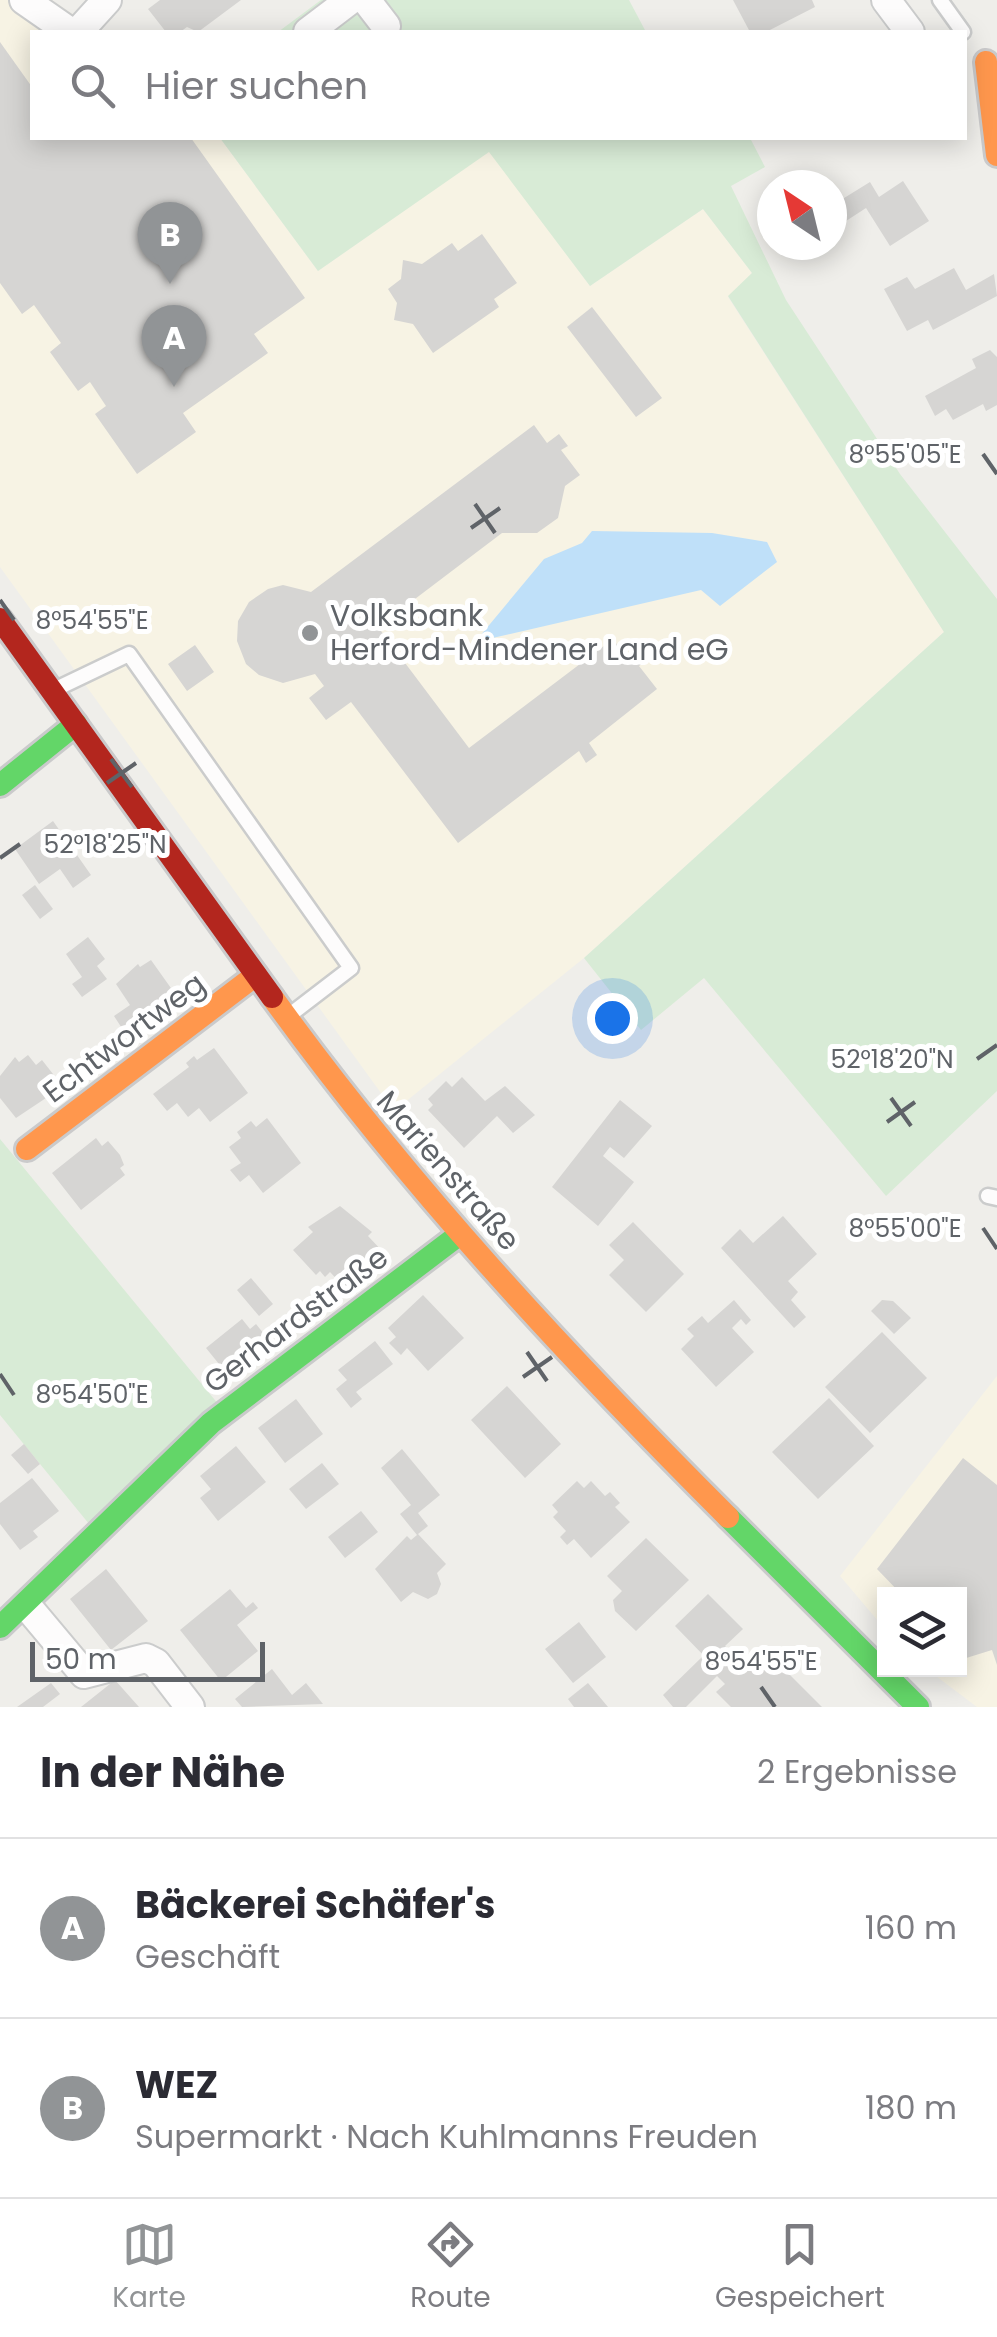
<!DOCTYPE html>
<html lang="de">
<meta charset="utf-8">
<style>
body{margin:0;font-family:Poppins,sans-serif;background:#f7f7f7;color:#2b2b33}
.controls{position:absolute;right:30px;bottom:30px;display:grid;overflow:hidden;border-radius:0px;box-shadow:0 5px 25px #0003}
.controls button{width:90px;height:90px;display:grid;place-items:center;padding:0;border:0;border-bottom:2px solid #e1e1e2;background:#fff;color:#2b2b33;font:50px sans-serif}
.compass{position:absolute;left:757px;top:170px;width:90px;height:90px;border-radius:50%;background:#fff;box-shadow:0 5px 25px #0003;rotate:325deg}
.scale{position:absolute;left:30px;bottom:25px;width:235px;box-sizing:border-box;padding-left:10px;border:5px solid #5f6368;border-top:0;font-size:28px;line-height:35px;white-space:nowrap;color:#5f6368;-webkit-text-stroke:8px #fff;paint-order:stroke}
.you{position:absolute;left:612px;top:1018px;width:35px;height:35px;margin:-25px;border:8px solid #fff;border-radius:50%;background:#1a73e8;box-shadow:0 0 0 15px #1a73e833}
.badge{display:grid;place-items:center;width:65px;height:65px;border-radius:50%;background:#919496;color:#fff;font-size:32px;font-weight:700}
.pin{position:absolute;translate:-50% -82px;filter:drop-shadow(0 2px 5px #0008)}
.pin::after{content:'';position:absolute;top:52px;width:35px;height:30px;background:inherit;clip-path:polygon(0 0,100% 0,50% 100%)}
.list{margin:0;padding:0;list-style:none}
h2{display:flex;justify-content:space-between;align-items:center;height:130px;margin:0;padding:0 40px;font-size:42px}
h2 small{font-size:32px;font-weight:400;color:#7c7c81}
.list li{display:grid;grid-template-columns:65px 1fr auto;gap:30px;align-items:center;box-sizing:border-box;height:180px;padding:0 40px;border-top:2px solid #e1e1e2}
.list b{display:block;font-size:38px;white-space:nowrap}
.list p{margin:0;font-size:32px;white-space:nowrap;color:#7c7c81}
.list em{font-size:32px;font-style:normal;color:#7c7c81}
.icon{flex:none;width:55px;height:55px;fill:none;stroke:currentColor;stroke-width:2;stroke-linecap:round;stroke-linejoin:round}
.map{position:relative;flex:none;width:997px;height:1707px;overflow:hidden}
.search{position:absolute;background:#fff;box-shadow:0 5px 25px #0003;left:30px;right:30px;top:30px;height:110px;display:flex;align-items:center;gap:25px;box-sizing:border-box;padding:0 35px;border-radius:0px;color:#7c7c81;font-size:38px}
.sheet{height:490px;background:#fff}
nav{display:flex;justify-content:space-around;align-items:center;box-sizing:border-box;height:140px;border-top:2px solid #e1e1e2;background:#fff;font-size:28px;color:#7c7c81}
nav a{display:grid;justify-items:center;gap:5px}
nav .on{color:#919496}
.map>svg:first-child{display:block}
</style>
<div class="map">
<svg width="997" height="1707" viewBox="0 0 997 1707">
<rect width="100%" height="100%" fill="#efeeea"/>
<path fill="#f7f3e4" d="M0,0H52L98,32H32V138H220L318,271L489,151L590,286L703,209L752,273L728,297L944,632L584,958L394,1111L0,567Z
M997,1376V1707H977L928,1670H960V1594H884V1628L840,1576Z"/>
<path fill="#d8ebd6" d="M321,0H629L646,32H278Z
M220,138H750L765,167L731,186L786,300L900,474L997,599V1091L886,1196L704,978L641,1030L584,958L944,632L728,296L752,273L703,209L590,286L489,152L318,271Z
M0,1139L219,1405L94,1530L0,1415Z"/>
<path fill="#bfe0f9" d="M592,531L712,533L767,542L777,562L720,606L701,590L475,642L544,559L582,543Z"/>
<path fill="#d6d5d3" d="M160,0H241L198,32L187,27L180,32H166L148,9Z
M733,0H812L815,7L766,32H750Z
M0,42L32,87V138H191L305,298L254,334L268,353L183,413L196,432L137,474L95,414L106,406L90,382L78,391L50,352L61,343L34,305L22,314L0,283Z
M903,181L929,221L890,246L866,208L846,221L836,203L870,182L879,197Z
M482,234L517,283L494,299L499,307L433,353L413,324L394,320L397,303L388,289L401,279L403,260L422,264L452,243L458,251Z
M954,268L966,290L994,274L997,296L933,330L928,320L907,331L884,289L907,277L915,289Z
M592,307L662,398L636,417L567,327Z
M990,350L997,357V405L986,411L983,404L953,420L946,409L935,416L925,396L976,368L972,359Z
M534,425L547,443L559,434L568,446L561,450L580,475L565,486L558,518L537,533H502L378,627L469,748L613,639L627,658L637,650L646,661L639,666L657,689L589,743L597,755L586,763L579,751L458,843L351,702L326,720L309,698L324,686L315,674L283,683L259,675L246,664L237,641L238,621L249,602L268,589L283,585L311,592Z
M195,645L214,672L187,691L168,664Z
M53,821L91,875L73,888L60,869L39,884L15,849Z
M35,885L53,909L40,919L22,895Z
M88,937L105,959L97,966L107,979L82,997L72,984L82,977L66,954Z
M151,960L178,998L127,1036L114,1016L130,1005L116,984L138,964L140,967Z
M214,1048L248,1093L210,1122L199,1108L188,1117L177,1103L167,1111L153,1094L189,1067L186,1063L194,1056L197,1060Z
M28,1055L36,1065L42,1060L53,1074L47,1079L55,1092L16,1118L0,1098V1076L15,1057L19,1062Z
M462,1077L485,1101L505,1086L535,1115L513,1133L497,1116L464,1148L428,1110L433,1105L428,1099L446,1081L452,1087Z
M620,1100L652,1126L624,1158L610,1147L603,1156L634,1182L598,1226L552,1187Z
M267,1118L301,1163L263,1193L249,1175L240,1182L230,1170L241,1163L229,1147L241,1138L237,1132L251,1121L256,1127Z
M96,1138L102,1146L108,1141L120,1155L124,1165L120,1168L125,1175L81,1210L52,1173Z
M340,1206L372,1232L368,1236L384,1253L346,1289L330,1272L325,1277L320,1271L316,1275L293,1250L313,1232L308,1227Z
M783,1216L817,1254L788,1281L798,1292L791,1300L806,1317L794,1328L721,1248L740,1229L753,1243Z
M633,1222L684,1274L646,1312L609,1275L624,1260L609,1245Z
M251,1278L273,1304L259,1316L237,1290Z
M423,1295L464,1338L428,1371L407,1348L401,1355L389,1343L396,1337L388,1328Z
M734,1300L751,1320L746,1325L741,1319L732,1328L754,1352L716,1387L681,1349L694,1336L687,1329L702,1316L708,1323Z
M882,1300L893,1301L911,1318L894,1334L871,1311Z
M242,1319L250,1329L256,1324L264,1334L258,1339L268,1351L232,1380L206,1348Z
M882,1332L927,1378L870,1433L825,1387Z
M375,1341L393,1364L356,1392L362,1399L351,1408L336,1389L347,1380L338,1370Z
M507,1386L561,1444L525,1478L471,1420Z
M829,1398L874,1446L818,1499L772,1452Z
M296,1399L323,1434L285,1463L258,1428Z
M24,1444L40,1464L28,1474L11,1455Z
M236,1446L266,1482L218,1521L200,1498L211,1489L200,1476Z
M402,1449L440,1495L418,1513L428,1526L418,1534L446,1564L437,1573L441,1584L437,1594L428,1599L413,1592L401,1602L375,1569L407,1536L411,1540L417,1535L400,1514L411,1505L381,1468Z
M963,1458L997,1485V1665L992,1650L963,1659L960,1655V1594H901L877,1569Z
M322,1463L339,1484L306,1509L289,1489Z
M32,1478L59,1511L33,1531L38,1537L20,1550L0,1524V1503Z
M577,1481L584,1488L591,1481L605,1496L610,1492L620,1503L615,1507L630,1522L591,1558L574,1539L567,1545L560,1537L566,1531L553,1517L558,1512L552,1505Z
M361,1511L378,1532L345,1558L328,1537Z
M646,1538L689,1580L636,1631L615,1611L613,1600L622,1591L607,1576Z
M106,1569L148,1621L111,1650L70,1599Z
M230,1589L246,1608L253,1602L258,1608L237,1625L258,1651L221,1681L180,1630Z
M708,1594L743,1629L725,1646L744,1665L762,1647L822,1707H731L716,1692L725,1684L717,1676L686,1707H673L663,1695L702,1657L709,1661L675,1626Z
M579,1622L606,1657L573,1683L545,1649Z
M272,1669L292,1695L306,1683L323,1704L242,1707L235,1699Z
M115,1680L139,1707H81Z
M51,1683L60,1694L43,1707H17Z
M588,1683L608,1707H574L568,1699Z"/>
<g fill="none" stroke-linecap="round" stroke-linejoin="round">
<g stroke="#cbcccc" stroke-width="19">
<path id="lane" d="M940,0L963,32
M58,688L129,654L351,968L291,1014
M988,1196L997,1198"/>
</g>
<g stroke="#cbcccc" stroke-width="32">
<path id="street" d="M24,0L70,32
M366,0L386,26
M886,0L910,32
M78,32L107,0
M308,32L350,0
M27,1606L84,1674L146,1658L156,1663L190,1707"/>
</g>
<g stroke="#cacacb" stroke-width="28">
<path id="fast" d="M0,785L76,724
M728,1517L918,1707
M0,1627L211,1423L460,1234"/>
</g>
<g stroke="#cacacb" stroke-width="28">
<path id="slow" d="M986,62L997,155
M272,997C407,1184 565,1354 728,1517
M27,1149L256,975"/>
</g>
<g stroke="#cacacb" stroke-width="28">
<path id="jam" d="M0,619L272,997"/>
</g>
<use href="#lane" stroke="#fdfcfc" stroke-width="14"/>
<use href="#street" stroke="#fdfcfc" stroke-width="28"/>
<use href="#fast" stroke="#63d668" stroke-width="22"/>
<use href="#slow" stroke="#ff974d" stroke-width="22"/>
<use href="#jam" stroke="#b3261e" stroke-width="22"/>
</g>
<path fill="none" stroke="#5f6368" stroke-width="4" d="M983,454L997,474M475,504L495,533M471,528L500,508M0,600L14,620M111,759L132,787M107,783L136,763M0,858L20,844M977,1059L997,1045M891,1098L911,1126M887,1122L915,1102M983,1228L997,1249M527,1352L547,1381M0,1374L14,1395M523,1377L552,1357M761,1687L775,1707"/>
<circle fill="#919496" stroke="#fff" stroke-width="4" cx="310" cy="633" r="10"/>
<g text-anchor="middle" stroke-width="10" stroke-linejoin="round" paint-order="stroke">
<g font-size="30" fill="#5f6368" stroke="#fff" text-anchor="start">
<text x="330" y="626">Volksbank<tspan x="330" dy="34">Herford-Mindener Land eG</tspan></text>
</g>
<g font-size="30" fill="#5f6368" stroke="#fff">
<text transform="translate(124 1038) rotate(-37)" y="10">Echtwortweg</text>
<text transform="translate(448 1171) rotate(49)" y="10">Marienstraße</text>
<text transform="translate(296 1320) rotate(-37)" y="10">Gerhardstraße</text>
</g>
</g>
<g font-size="25" text-anchor="middle" fill="#5f6368" stroke="#fff" stroke-width="10" stroke-linejoin="round" paint-order="stroke">
<text x="905" y="463">8°55'05"E</text>
<text x="92" y="629">8°54'55"E</text>
<text x="105" y="853">52°18'25"N</text>
<text x="892" y="1068">52°18'20"N</text>
<text x="905" y="1237">8°55'00"E</text>
<text x="92" y="1403">8°54'50"E</text>
<text x="761" y="1670">8°54'55"E</text>
</g>
</svg>
<div class="controls">
<button><svg class="icon" aria-label="layers" viewBox="0 0 24 24"><path d="M12 4l9 5-9 5-9-5zM3 14l9 5 9-5"/></svg></button>
</div>
<svg class="compass" viewBox="-18 -18 36 36"><path d="M0-13l5 13h-10z" fill="#e53935"/><path d="M0 13l5-13h-10z" fill="#7c7c81"/></svg>
<div class="scale">50 m</div>
<div class="you"></div>
<div class="pin badge" style="left:174px;top:387px">A</div>
<div class="pin badge" style="left:170px;top:284px">B</div>
<div class="search"><svg class="icon" aria-label="search" viewBox="0 0 24 24"><circle cx="10" cy="10" r="6"/><path d="M15 15l6 6"/></svg>Hier suchen</div>
</div>
<section class="sheet">
<h2>In der Nähe<small>2 Ergebnisse</small></h2>
<ul class="list">
<li><span class="badge">A</span><div><b>Bäckerei Schäfer's</b><p>Geschäft</p></div><em>160 m</em></li>
<li><span class="badge">B</span><div><b>WEZ</b><p>Supermarkt · Nach Kuhlmanns Freuden</p></div><em>180 m</em></li>
</ul>
</section>
<nav>
<a class="on"><svg class="icon" aria-label="map" viewBox="0 0 24 24"><path d="M3 6l6-2 6 2 6-2v14l-6 2-6-2-6 2zM9 4v14M15 6v14"/></svg>Karte</a>
<a><svg class="icon" aria-label="directions" viewBox="0 0 24 24"><path d="M12 3l9 9-9 9-9-9zM9 14v-3h6M13 9l2 2-2 2"/></svg>Route</a>
<a><svg class="icon" aria-label="saved" viewBox="0 0 24 24"><path d="M7 4h10v16l-5-4-5 4z"/></svg>Gespeichert</a>
</nav>
